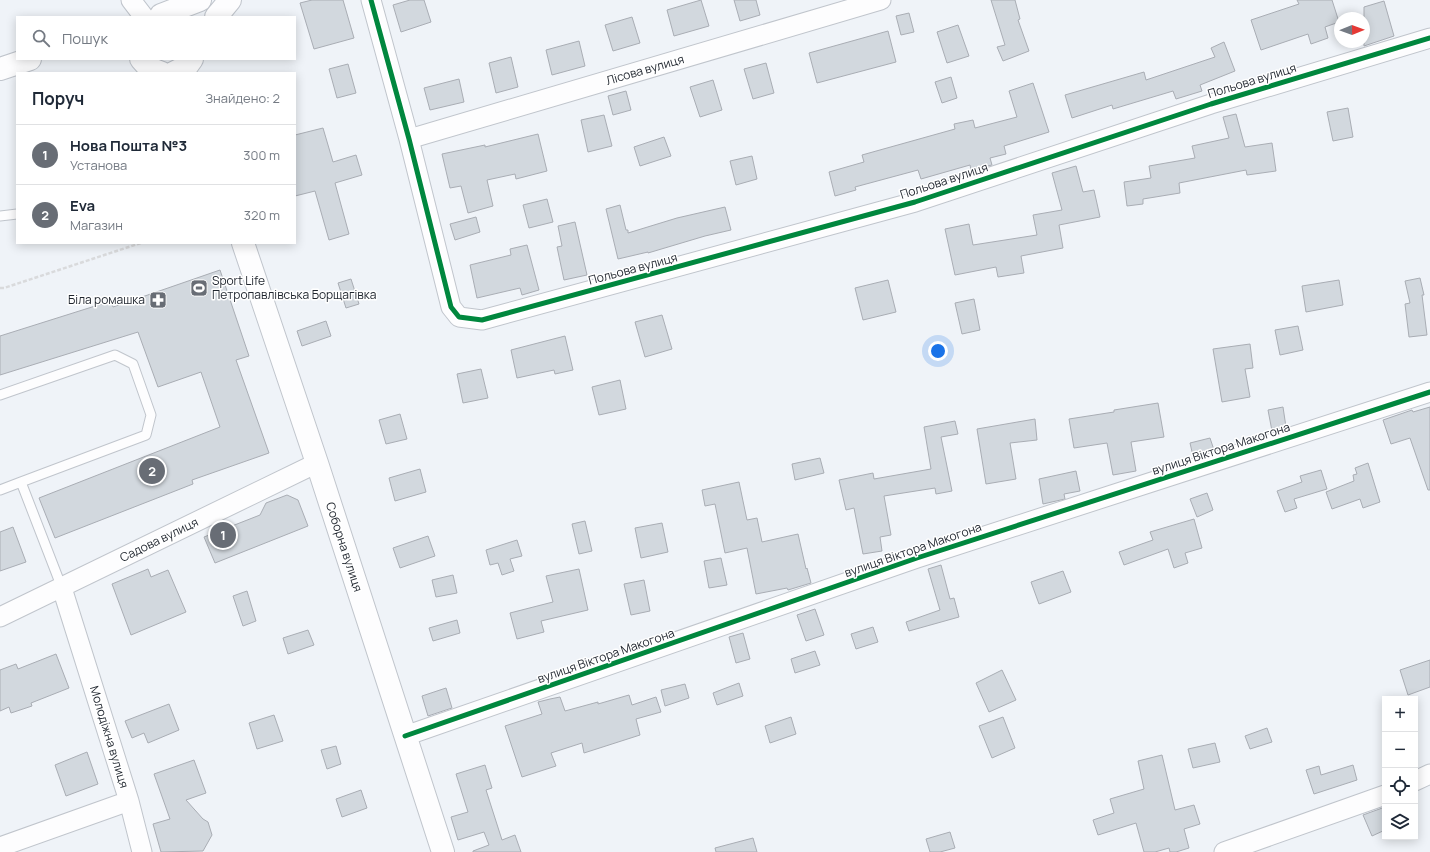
<!DOCTYPE html>
<html lang="uk">
<meta charset="utf-8">
<style>
body{margin:0;font-family:Manrope,sans-serif;background:#f6f6f7;color:#1f2937}
.controls{position:absolute;right:12px;bottom:12px;display:grid;overflow:hidden;border-radius:0px;box-shadow:0 2px 10px #0003}
.controls button{width:36px;height:36px;display:grid;place-items:center;padding:0;border:0;border-bottom:1px solid #e0e1e3;background:#fff;color:#1f2937;font:20px sans-serif}
.compass{position:absolute;left:1334px;top:12px;width:36px;height:36px;border-radius:50%;background:#fff;box-shadow:0 2px 10px #0003;rotate:89deg}
.you{position:absolute;left:938px;top:351px;width:14px;height:14px;margin:-10px;border:3px solid #fff;border-radius:50%;background:#1a73e8;box-shadow:0 0 0 6px #1a73e833}
.badge{display:grid;place-items:center;width:26px;height:26px;border-radius:50%;background:#686d75;color:#fff;font-size:13px;font-weight:700}
.pin{position:absolute;translate:-50% -50%;border:2px solid #fff;box-shadow:0 1px 4px #0006}
.list{margin:0;padding:0;list-style:none}
h2{display:flex;justify-content:space-between;align-items:center;height:52px;margin:0;padding:0 16px;font-size:17px}
h2 small{font-size:13px;font-weight:400;color:#747a83}
.list li{display:grid;grid-template-columns:26px 1fr auto;gap:12px;align-items:center;box-sizing:border-box;height:60px;padding:0 16px;border-top:1px solid #e0e1e3}
.list b{display:block;font-size:15px;white-space:nowrap}
.list p{margin:0;font-size:13px;white-space:nowrap;color:#747a83}
.list em{font-size:13px;font-style:normal;color:#747a83}
.icon{flex:none;width:22px;height:22px;fill:none;stroke:currentColor;stroke-width:2;stroke-linecap:round;stroke-linejoin:round}
.map{position:relative;flex:none;width:1430px;height:852px;overflow:hidden}
.search{position:absolute;background:#fff;box-shadow:0 2px 10px #0003;left:16px;top:16px;width:280px;height:44px;display:flex;align-items:center;gap:10px;box-sizing:border-box;padding:0 14px;border-radius:0px;color:#747a83;font-size:15px}
.panel{position:absolute;background:#fff;box-shadow:0 2px 10px #0003;left:16px;top:72px;width:280px;height:172px;border-radius:0px}
.map>svg:first-child{display:block}
</style>
<div class="map">
<svg width="1430" height="852" viewBox="0 0 1430 852">
<rect width="100%" height="100%" fill="#eff3f8"/>
<path fill="#d2d8de" stroke="#a9adb4" d="M312,0H343L354,38L314,49L300,3Z
M410,0H424L431,22L401,32L393,5Z
M701,0L709,26L674,36L667,10Z
M734,0H756L760,15L740,21Z
M991,0H1015L1020,19L1018,20L1029,51L1003,61L997,47L1005,45Z
M1297,0H1332L1339,22L1325,27L1328,38L1311,44L1308,34L1261,50L1251,20L1299,4Z
M1384,1L1394,36L1364,46V7Z
M909,13L914,32L901,35L896,16Z
M632,17L640,43L613,51L605,25Z
M958,25L969,56L947,63L937,32Z
M888,31L896,62L817,83L809,53Z
M579,41L585,66L552,75L546,50Z
M1224,42L1235,71L1200,85L1202,91L1176,99L1173,91L1113,109L1112,105L1072,118L1065,95L1144,72L1146,80L1215,57L1211,48Z
M511,57L518,87L496,93L489,63Z
M766,63L774,93L753,99L744,69Z
M348,64L356,93L337,98L329,69Z
M951,77L957,98L942,103L935,82Z
M459,79L464,102L430,110L424,88Z
M713,80L722,110L700,117L690,87Z
M1033,83L1049,132L1004,146L1006,154L990,158L992,165L971,170L970,165L921,179L918,170L855,187L856,190L835,196L829,172L864,162L862,155L955,129L954,124L973,120L975,128L1017,117L1009,91Z
M626,91L631,110L613,115L608,96Z
M1348,108L1353,137L1333,141L1327,112Z
M1236,114L1245,147L1272,143L1276,171L1247,175L1246,170L1179,183L1180,193L1143,199V204L1127,206L1124,182L1151,178L1149,166L1195,158L1192,146L1229,138L1223,117Z
M604,115L612,146L588,152L581,120Z
M323,128L333,162L356,155L362,175L335,183L349,234L329,240L315,191L295,196V135Z
M538,134L547,171L516,179L515,174L487,180L493,206L468,213L461,186L450,188L442,154L485,145V147Z
M664,137L671,156L640,166L634,147Z
M752,156L757,179L736,185L730,161Z
M1076,166L1083,192L1094,190L1100,217L1059,225L1063,248L1021,256L1024,273L998,277L996,267L955,275L945,229L969,224L973,245L1037,235L1033,215L1062,210L1052,173Z
M547,199L553,222L529,228L523,205Z
M620,205L626,230H628V233L677,218L725,207L731,230L705,236L648,253V252L618,259L606,209Z
M476,217L480,232L455,240L450,224Z
M575,222L587,275L564,280L557,247L562,246L558,226Z
M527,245L539,290L522,295L520,288L477,298L470,265L511,255L510,249Z
M220,270L249,356L236,360L269,453L192,480L193,484L55,538L39,498L220,427L201,372L158,387L138,332L0,375V336L111,301L113,307Z
M1420,278L1424,295H1422L1427,335L1409,337L1405,304L1410,303L1405,281Z
M351,279L359,304L346,308L338,283Z
M888,280L896,312L863,320L855,288Z
M1339,280L1343,305L1306,312L1302,286Z
M974,299L980,330L962,334L955,303Z
M662,315L672,349L645,357L635,322Z
M326,321L331,336L302,346L297,331Z
M1298,326L1303,350L1280,355L1275,330Z
M565,336L573,370L555,374L554,370L517,378L511,350Z
M1250,344L1253,368L1245,369L1250,397L1222,402L1213,349Z
M481,369L488,398L463,403L457,374Z
M620,380L626,409L599,415L592,387Z
M1158,403L1164,437L1131,442L1136,471L1113,475L1107,443L1074,448L1069,419L1114,412V410Z
M1283,407L1286,427L1272,431L1268,410Z
M1430,407V490H1428L1410,438L1391,444L1383,420L1412,410L1413,412Z
M400,414L407,439L386,444L379,420Z
M1035,419L1037,440L1010,443L1016,479L986,484L977,429Z
M955,421L958,434L941,437L952,491L936,494L935,488L884,496L891,535L880,537L882,551L863,554L854,508L846,510L839,480L873,473L874,479L931,469L924,427Z
M1210,438L1214,450L1193,456L1190,443Z
M820,458L824,473L795,480L792,464Z
M1368,463L1380,502L1363,508L1360,499L1332,509L1326,492L1354,481L1353,475L1357,474L1355,468Z
M420,469L426,492L395,501L389,478Z
M1321,470L1327,489L1294,499L1297,508L1285,512L1277,491L1302,482L1300,476Z
M1076,471L1080,491L1064,494L1065,499L1043,504L1039,479Z
M739,482L747,520L757,518L762,542L798,534L806,569L807,568L811,583L788,590L787,588L756,594L747,548L725,553L715,504L705,506L702,490Z
M1207,493L1213,510L1197,517L1190,499Z
M287,495L298,500L308,526L215,563L204,537L260,515L266,503Z
M1194,519L1202,548L1185,553L1188,563L1174,568L1168,549L1124,565L1119,552L1153,540L1150,532Z
M585,521L592,551L579,554L572,524Z
M662,523L668,552L641,558L635,528Z
M13,527L26,562L0,571V532Z
M428,536L435,556L400,568L393,548Z
M517,540L522,556L510,559L514,571L502,575L498,563L490,565L486,550Z
M721,558L727,585L709,588L704,561Z
M941,565L950,599L954,598L959,617L909,631L906,622L940,610L928,569Z
M148,569L151,577L168,570L186,612L131,635L112,584Z
M579,569L588,610L541,621L544,632L517,639L510,613L553,602L546,576Z
M1063,571L1071,592L1039,604L1031,582Z
M453,575L457,593L436,597L432,580Z
M644,580L650,611L631,615L624,584Z
M247,591L256,621L243,626L233,596Z
M815,609L824,635L806,641L797,615Z
M457,620L460,633L433,641L429,628Z
M873,627L878,642L856,649L851,634Z
M308,630L314,645L288,654L283,638Z
M743,633L750,659L736,663L729,637Z
M815,651L820,665L795,673L791,659Z
M56,654L69,688L31,703L32,706L11,713L9,707L0,711V670L16,664L18,669Z
M1430,660V687L1408,695L1400,670Z
M1002,670L1016,700L989,712L976,683Z
M739,683L743,696L717,705L713,693Z
M685,684L689,698L665,706L661,690Z
M446,688L452,708L428,716L422,696Z
M629,695L632,705L656,697L661,712L636,719L640,735L584,753L582,743L551,753L556,766L522,777L505,726L542,714L538,702L550,699L560,697L565,711L598,702V704Z
M169,704L179,730L148,743L144,733L132,738L125,721Z
M274,715L283,741L257,749L249,723Z
M791,717L796,734L770,743L765,726Z
M1003,717L1015,748L992,758L979,726Z
M1267,728L1272,742L1250,749L1245,736Z
M1215,743L1220,762L1193,768L1188,749Z
M336,746L341,764L327,769L321,750Z
M87,752L98,784L66,796L55,765Z
M1162,755L1175,810L1194,805L1200,824L1184,829L1189,848L1176,852H1170L1169,848L1155,852H1144L1136,823L1098,835L1093,820L1114,813L1110,799L1144,789L1138,761Z
M194,760L206,793L186,800L203,819L208,822L212,835L203,851L161,852L153,824L170,819L154,774Z
M485,765L492,788L486,790L502,840L515,835L521,852H473V851L489,845L484,832L458,840L451,817L468,812L456,774Z
M1353,765L1357,780L1314,794L1306,770L1319,766L1321,775Z
M361,790L367,808L342,817L336,799Z
M1385,807V830L1372,836L1363,815Z
M950,832L955,848L940,852H930L926,839Z
M753,838L757,852H716L715,848Z"/>
<g fill="none" stroke-linecap="round" stroke-linejoin="round">
<g stroke="#c0c5cc" stroke-width="11">
<path id="lane" d="M0,216L17,214
M0,395L115,355L133,364L151,415L146,435L21,482L62,588
M0,490L21,482"/>
</g>
<g stroke="#c0c5cc" stroke-width="21">
<path id="street" d="M131,0L144,17
M371,0L409,139L451,307L459,317L482,320L915,202L1211,104L1430,38
M409,139L881,0
M62,588L129,801L142,852
M0,617L317,463
M405,736L917,558L1430,392
M1415,781L1430,774
M0,847L129,801
M1224,852L1385,795"/>
</g>
<g stroke="#c0c5cc" stroke-width="24">
<path id="secondary" d="M161,15L200,0
M216,17L230,0
M141,59L149,68L162,73
M0,69L30,59
M173,73L187,66L192,59
M243,243L317,463L443,852"/>
</g>
<path stroke="#d9dadc" stroke-width="2.5" stroke-dasharray="4 2" stroke-linecap="butt" d="M0,288H4L141,243"/>
<use href="#lane" stroke="#fdfdfe" stroke-width="9"/>
<use href="#street" stroke="#fdfdfe" stroke-width="19"/>
<use href="#secondary" stroke="#fdfdfe" stroke-width="22"/>
<g stroke="#fff" stroke-width="8">
<path id="cycleway" d="M371,0L409,139L451,307L459,317L482,320L915,202L1211,104L1430,38
M405,736L917,558L1430,392"/>
</g>
<use href="#cycleway" stroke="#00873e" stroke-width="5"/>
</g>
<defs>
<g id="stadium-square" transform="scale(0.9)"><rect x="-9" y="-9" width="18" height="18" rx="4" fill="#686d75" stroke="#fff"/><path d="M0-5a6.5 5 0 1 0 0 10a6.5 5 0 1 0 0-10ZM-3.5-1.8h7v3.6h-7Z" fill="#fff"/></g>
<g id="pharmacy-square" transform="scale(0.9)"><rect x="-9" y="-9" width="18" height="18" rx="4" fill="#686d75" stroke="#fff"/><path d="M-2-6h4v4h4v4h-4v4h-4v-4h-4v-4h4Z" fill="#fff"/></g>
</defs>
<g fill-rule="evenodd">
<use href="#stadium-square" x="199" y="288"/>
<use href="#pharmacy-square" x="158" y="300"/>
</g>
<g text-anchor="middle" stroke-width="3" stroke-linejoin="round" paint-order="stroke">
<g font-size="12" fill="#1f252e" stroke="#fff">
<text transform="translate(645 70) rotate(-16)" y="4">Лісова вулиця</text>
<text transform="translate(1252 81) rotate(-17)" y="4">Польова вулиця</text>
<text transform="translate(944 181) rotate(-18)" y="4">Польова вулиця</text>
<text transform="translate(633 269) rotate(-15)" y="4">Польова вулиця</text>
<text transform="translate(1221 449) rotate(-18)" y="4">вулиця Віктора Макогона</text>
<text transform="translate(159 540) rotate(-26)" y="4">Садова вулиця</text>
<text transform="translate(344 547) rotate(72)" y="4">Соборна вулиця</text>
<text transform="translate(913 550) rotate(-19)" y="4">вулиця Віктора Макогона</text>
<text transform="translate(606 656) rotate(-19)" y="4">вулиця Віктора Макогона</text>
<text transform="translate(109 737) rotate(73)" y="4">Молодіжна вулиця</text>
</g>
<g font-size="12" fill="#1f252e" stroke="#fff" text-anchor="start">
<text x="212" y="285">Sport Life<tspan x="212" dy="14">Петропавлівська Борщагівка</tspan></text>
<text x="145" y="304" text-anchor="end">Біла ромашка</text>
</g>
</g>
</svg>
<div class="controls">
<button>+</button>
<button>−</button>
<button><svg class="icon" aria-label="locate" viewBox="0 0 24 24"><circle cx="12" cy="12" r="6"/><path d="M12 2v4M12 18v4M2 12h4M18 12h4"/></svg></button>
<button><svg class="icon" aria-label="layers" viewBox="0 0 24 24"><path d="M12 4l9 5-9 5-9-5zM3 14l9 5 9-5"/></svg></button>
</div>
<svg class="compass" viewBox="-18 -18 36 36"><path d="M0-13l5 13h-10z" fill="#e53935"/><path d="M0 13l5-13h-10z" fill="#747a83"/></svg>
<div class="you"></div>
<div class="pin badge" style="left:223px;top:535px">1</div>
<div class="pin badge" style="left:152px;top:471px">2</div>
<div class="search"><svg class="icon" aria-label="search" viewBox="0 0 24 24"><circle cx="10" cy="10" r="6"/><path d="M15 15l6 6"/></svg>Пошук</div>
<section class="panel">
<h2>Поруч<small>Знайдено: 2</small></h2>
<ul class="list">
<li><span class="badge">1</span><div><b>Нова Пошта №3</b><p>Установа</p></div><em>300 m</em></li>
<li><span class="badge">2</span><div><b>Eva</b><p>Магазин</p></div><em>320 m</em></li>
</ul>
</section>
</div>
